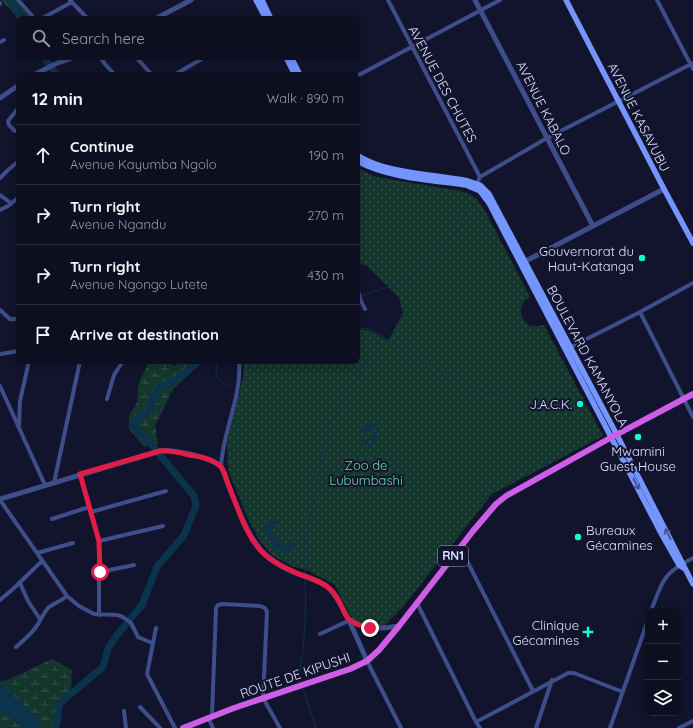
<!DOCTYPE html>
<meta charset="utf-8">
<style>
body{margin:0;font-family:Quicksand,sans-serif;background:#1b1d2e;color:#f1f3f6}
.controls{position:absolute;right:12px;bottom:12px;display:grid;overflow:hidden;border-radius:8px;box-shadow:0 2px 10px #0003}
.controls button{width:36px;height:36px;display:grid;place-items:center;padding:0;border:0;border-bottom:1px solid #2d2f3f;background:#0d0f21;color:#f1f3f6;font:20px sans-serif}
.stop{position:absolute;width:12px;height:12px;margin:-9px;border:3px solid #e11d48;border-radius:50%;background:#fff}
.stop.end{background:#e11d48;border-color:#fff;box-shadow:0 1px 4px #0008}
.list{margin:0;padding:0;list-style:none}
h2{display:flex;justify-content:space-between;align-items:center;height:52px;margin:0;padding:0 16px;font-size:17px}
h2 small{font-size:13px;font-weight:400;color:#9a9ca5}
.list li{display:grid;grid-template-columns:26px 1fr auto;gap:12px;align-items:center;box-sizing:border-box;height:60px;padding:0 16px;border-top:1px solid #2d2f3f}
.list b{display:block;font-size:15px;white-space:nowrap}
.list p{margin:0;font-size:13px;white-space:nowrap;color:#9a9ca5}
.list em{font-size:13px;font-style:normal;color:#9a9ca5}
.icon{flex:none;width:22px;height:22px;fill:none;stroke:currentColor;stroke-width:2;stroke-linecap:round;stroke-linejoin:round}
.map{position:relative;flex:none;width:693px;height:728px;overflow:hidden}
.search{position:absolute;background:#0d0f21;box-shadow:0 2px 10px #0003;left:16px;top:16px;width:344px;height:44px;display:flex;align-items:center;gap:10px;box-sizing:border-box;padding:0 14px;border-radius:8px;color:#9a9ca5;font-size:15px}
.panel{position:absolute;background:#0d0f21;box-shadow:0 2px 10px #0003;left:16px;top:72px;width:344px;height:292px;border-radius:8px}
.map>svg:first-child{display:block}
</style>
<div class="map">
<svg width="693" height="728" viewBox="0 0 693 728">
<defs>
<pattern id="wetland-marsh" width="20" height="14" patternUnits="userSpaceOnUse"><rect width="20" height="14" fill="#14362c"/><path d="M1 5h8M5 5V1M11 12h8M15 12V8" fill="none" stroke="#36534c"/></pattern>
<pattern id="park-dots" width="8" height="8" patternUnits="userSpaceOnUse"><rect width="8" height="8" fill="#14362c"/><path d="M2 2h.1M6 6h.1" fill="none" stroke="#36534c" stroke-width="1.8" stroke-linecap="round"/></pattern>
</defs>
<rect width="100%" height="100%" fill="#11142c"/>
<path fill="url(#wetland-marsh)" d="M1,0H20L32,19H19V22L14,13Z
M153,361H167L174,366L182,361H204L173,389L155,426L158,444L144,447L129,429V416L137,402L139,382L149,362Z
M52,659L72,670L71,691L60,703L56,728H0V681L8,680Z"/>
<path fill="url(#park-dots)" d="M357,168L376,177L461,191L469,194L476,198L484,209L530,297C528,299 524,301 523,303C518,309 522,322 529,325C534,327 539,326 544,325L603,436L492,494L402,608L382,628L354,622L334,584L307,570L291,566L272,555L260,541L248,519L228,470L227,442L243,377L244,361H357V330H368L388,341L403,313L399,298L367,266L357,262Z"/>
<path fill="#0b334b" d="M373,423L378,425C379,431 376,443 371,447L357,440L360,438L370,444L372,442L376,429L374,428L361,433V429Z
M274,518L278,523L271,530L272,534L285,547L293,540L295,543C286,566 261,537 265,526C266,522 271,520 274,518Z
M0,683L36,717L41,728H23L0,710Z"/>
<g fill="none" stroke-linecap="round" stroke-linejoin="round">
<path stroke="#0b334b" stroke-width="1" d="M361,296C376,290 393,287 408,279C426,269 453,241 462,222C465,214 467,206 469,198
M357,328L369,329L467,386L545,411
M220,361C211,373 218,380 229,387
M305,575L304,544L310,518L326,432L334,416L356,381L379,334
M301,684L299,680C304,645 307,613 305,578
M303,689L316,728"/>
<path stroke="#0b334b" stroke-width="7" d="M10,0L25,19
M45,57L46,60L57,75
M56,728L60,703L103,667L108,649L117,635L142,605L157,567L184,535L196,506L194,496L150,443L134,427L135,420L149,411L158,389C174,382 186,373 199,361"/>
<path stroke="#3d4e8a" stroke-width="4" d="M18,0L35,19
M70,0L88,19
M388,0L480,177
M657,0L693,69
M0,4V3
M41,19L72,2
M0,42L4,40
M100,57L105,64L115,75
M136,57L152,75
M174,75L205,57
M357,76L500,0
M15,131L9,125L8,121L19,107
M0,178L8,170L19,161
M476,186L480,177L547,138L693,63
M0,195L11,203
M0,210L8,206L19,197
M18,258L19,259
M357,287L361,301L365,309
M0,310L10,319H19
M640,312L693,417
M569,348L640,312L693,283
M0,354L19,351
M0,386L45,485
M107,399L114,375L123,361
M19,426L20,401L29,361
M221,466C223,430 242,397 239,361
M80,474L99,541V615
M54,483L80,361
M0,500L67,596L79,606L94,614L117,615L123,617L131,623L138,637L152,643
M91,512L166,491
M52,519L89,507
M99,541L163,526
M460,547L533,691
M37,553L73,543
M100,572L134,565
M20,583L28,601L40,619
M0,600L13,589L42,561
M417,603L476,722L480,728
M651,611C663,580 662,574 693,558
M156,628L147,674L175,728
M320,634L348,621
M16,647C24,640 33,633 38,624C41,619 44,613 48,608C54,603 61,601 67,596
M367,661L401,728
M140,707L160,728
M124,711L126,728
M212,716L216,608L218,605L223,604L260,606L265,608L267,612L263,698L280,728
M208,717L213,728
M476,722L568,673H574L623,692
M536,728L552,680
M610,728L648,620
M679,728L693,721"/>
<path stroke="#3d4e8a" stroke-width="5" d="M475,0L593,226
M155,19L191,0
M34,75L55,64L75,57
M0,98L19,85
M522,263L664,189
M0,499L160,451C177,449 207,457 221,466C231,490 244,531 261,550C269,559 280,566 291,571C302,576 314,578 325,585C340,595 359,643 367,661
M348,619C363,630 381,629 399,626"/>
<path stroke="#7494fe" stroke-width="5.5" d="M256,0L266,19
M262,0L271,19
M566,0L664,189L693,243
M286,57L295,75
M291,57L300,75
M357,155C386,174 433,174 468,181L480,185L489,194L617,435L693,584
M357,161C389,178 431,180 466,185L480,191L489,203L662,535L679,565L685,569"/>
<path stroke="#ce5ee8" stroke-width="6" d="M183,728L234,708L350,669L367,661L379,650L399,626L473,531L496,504L506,496L612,437L693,394"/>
</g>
<defs><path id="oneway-shaft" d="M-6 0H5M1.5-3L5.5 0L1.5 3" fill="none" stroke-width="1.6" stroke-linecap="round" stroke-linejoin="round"/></defs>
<g stroke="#3e4e8a">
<use href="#oneway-shaft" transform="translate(636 484) rotate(63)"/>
<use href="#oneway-shaft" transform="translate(668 534) rotate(-117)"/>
</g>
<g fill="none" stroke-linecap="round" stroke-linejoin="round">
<path stroke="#e11d48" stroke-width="5" d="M100,572L99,541L80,474L160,451C170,450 181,453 190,455C200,457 211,458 219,465C224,468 226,478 228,484C238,507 245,536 264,554C271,560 281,566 290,570C303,577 320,579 331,590C349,608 336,621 370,628"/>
</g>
<g fill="#09fed8" stroke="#11142c" stroke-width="1.5">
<circle cx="642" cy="258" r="4"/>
<circle cx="580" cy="404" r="4"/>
<circle cx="638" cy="437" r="4"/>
<circle cx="578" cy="537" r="4"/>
<path d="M586 626h4v4h4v4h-4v4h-4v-4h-4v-4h4z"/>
</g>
<g text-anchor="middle" stroke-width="4" stroke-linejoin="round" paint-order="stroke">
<rect fill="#11142c" stroke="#9fa4c0" stroke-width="1" x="438" y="546" width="30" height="20" rx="3"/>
<g font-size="12" font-weight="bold" fill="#dce1ff">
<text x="453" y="560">RN1</text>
</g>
<g font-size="13" fill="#dce1ff" stroke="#11142c">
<text transform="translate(443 84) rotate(62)" y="5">AVENUE DES CHUTES</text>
<text transform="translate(544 108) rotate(63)" y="5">AVENUE KABALO</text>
<text transform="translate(639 117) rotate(63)" y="5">AVENUE KASAVUBU</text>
<text transform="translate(588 356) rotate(62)" y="5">BOULEVARD KAMANYOLA</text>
<text transform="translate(295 675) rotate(-19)" y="5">ROUTE DE KIPUSHI</text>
</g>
<g font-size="13" fill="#dce1ff" stroke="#11142c" text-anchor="end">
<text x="634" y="256">Gouvernorat du<tspan x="634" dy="15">Haut-Katanga</tspan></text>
<text x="572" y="409">J.A.C.K.</text>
<text x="638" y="456" text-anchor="middle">Mwamini<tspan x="638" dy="15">Guest House</tspan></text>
<text x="586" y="535" text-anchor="start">Bureaux<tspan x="586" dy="15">Gécamines</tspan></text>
<text x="579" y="630">Clinique<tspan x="579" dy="15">Gécamines</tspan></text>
</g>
<g font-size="13" fill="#66e1a3" stroke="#11142c">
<text x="366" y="470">Zoo de<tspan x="366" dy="15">Lubumbashi</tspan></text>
</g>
</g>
</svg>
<div class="controls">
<button>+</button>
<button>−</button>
<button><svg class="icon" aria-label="layers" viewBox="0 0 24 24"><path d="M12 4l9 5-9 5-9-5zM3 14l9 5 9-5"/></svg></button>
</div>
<div class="stop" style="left:100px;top:572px"></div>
<div class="stop end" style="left:370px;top:628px"></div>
<div class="search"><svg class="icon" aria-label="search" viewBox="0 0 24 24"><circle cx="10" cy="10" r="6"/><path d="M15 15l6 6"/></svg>Search here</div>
<section class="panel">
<h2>12 min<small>Walk · 890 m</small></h2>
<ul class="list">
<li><svg class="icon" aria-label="ahead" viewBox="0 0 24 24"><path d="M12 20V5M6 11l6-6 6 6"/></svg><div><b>Continue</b><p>Avenue Kayumba Ngolo</p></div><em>190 m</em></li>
<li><svg class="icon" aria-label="right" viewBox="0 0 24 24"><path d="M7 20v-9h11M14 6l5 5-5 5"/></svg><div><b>Turn right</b><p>Avenue Ngandu</p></div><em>270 m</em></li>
<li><svg class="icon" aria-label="right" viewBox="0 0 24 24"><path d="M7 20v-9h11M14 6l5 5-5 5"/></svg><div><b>Turn right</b><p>Avenue Ngongo Lutete</p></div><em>430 m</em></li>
<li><svg class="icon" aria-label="arrive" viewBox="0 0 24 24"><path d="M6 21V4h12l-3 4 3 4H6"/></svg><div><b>Arrive at destination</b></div></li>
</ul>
</section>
</div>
